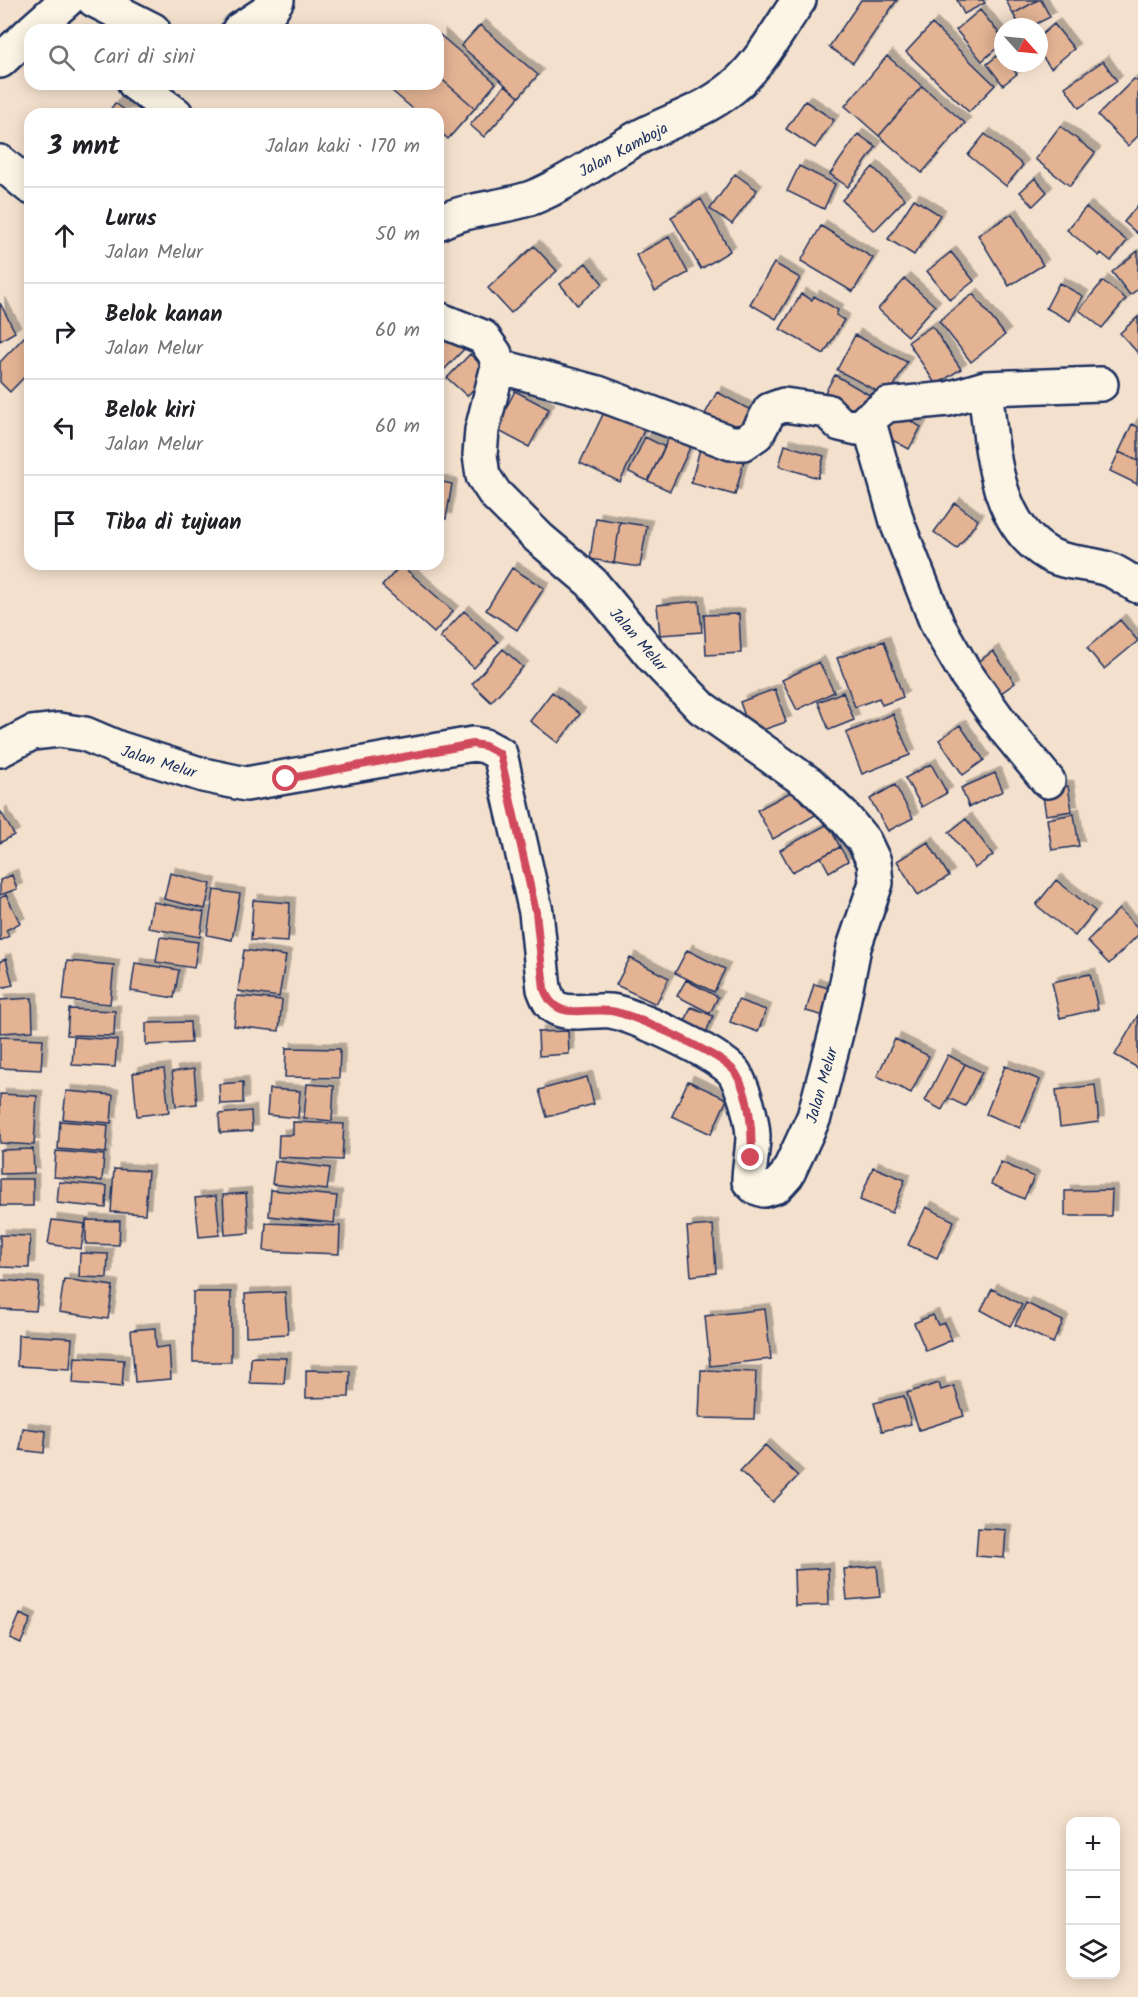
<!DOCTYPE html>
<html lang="id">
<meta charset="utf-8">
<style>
body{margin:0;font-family:Kalam,sans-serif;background:#f2f2f2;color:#202124}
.controls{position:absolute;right:18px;bottom:18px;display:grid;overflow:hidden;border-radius:12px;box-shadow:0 3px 15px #0003}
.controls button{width:54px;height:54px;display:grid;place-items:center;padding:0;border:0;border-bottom:2px solid #e0e0e0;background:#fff;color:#202124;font:30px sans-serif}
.compass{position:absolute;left:994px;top:18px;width:54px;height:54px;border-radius:50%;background:#fff;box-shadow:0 3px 15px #0003;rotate:117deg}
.stop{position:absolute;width:18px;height:18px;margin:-14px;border:4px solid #d1495b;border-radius:50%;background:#fff}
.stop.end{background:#d1495b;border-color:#fff;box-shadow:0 2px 6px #0008}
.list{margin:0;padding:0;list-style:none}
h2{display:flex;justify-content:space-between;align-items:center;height:78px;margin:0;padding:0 24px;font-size:26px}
h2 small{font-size:20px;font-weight:400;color:#757577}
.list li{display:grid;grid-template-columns:39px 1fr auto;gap:18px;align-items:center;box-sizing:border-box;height:96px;padding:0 24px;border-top:2px solid #e0e0e0}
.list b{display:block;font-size:22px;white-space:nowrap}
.list p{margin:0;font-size:20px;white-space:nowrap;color:#757577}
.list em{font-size:20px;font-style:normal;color:#757577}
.icon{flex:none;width:33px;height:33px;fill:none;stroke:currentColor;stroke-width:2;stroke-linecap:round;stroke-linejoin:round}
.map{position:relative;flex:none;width:1138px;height:1997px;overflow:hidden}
.search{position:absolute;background:#fff;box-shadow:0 3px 15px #0003;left:24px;top:24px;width:420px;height:66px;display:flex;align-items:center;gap:15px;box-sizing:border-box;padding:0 21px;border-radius:18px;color:#757577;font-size:22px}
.panel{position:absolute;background:#fff;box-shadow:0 3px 15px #0003;left:24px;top:108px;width:420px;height:462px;border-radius:18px}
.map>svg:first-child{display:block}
</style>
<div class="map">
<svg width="1138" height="1997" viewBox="0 0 1138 1997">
<defs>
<filter id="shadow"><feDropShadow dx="5.5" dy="-5.5" stdDeviation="0" flood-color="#0004"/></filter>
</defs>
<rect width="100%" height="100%" fill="#f4e1cd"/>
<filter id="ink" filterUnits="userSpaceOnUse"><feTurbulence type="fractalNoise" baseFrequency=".0167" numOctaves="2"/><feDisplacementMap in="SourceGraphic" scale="12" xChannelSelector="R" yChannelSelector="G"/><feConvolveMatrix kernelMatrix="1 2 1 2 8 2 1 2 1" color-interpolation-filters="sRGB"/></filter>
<g filter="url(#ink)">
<path fill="#e3b394" stroke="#1b2f5e" stroke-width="1.5" filter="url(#shadow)" d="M861,0H897L853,63L829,47Z
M957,0H983L985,3L964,14Z
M1006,0H1038L1013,14Z
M1038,0H1041L1050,17L1030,27H1021L1013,14Z
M980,10L1003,38V43L982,61L956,30Z
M932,24L995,85L969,112L906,52Z
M1054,24L1074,49L1051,68L1039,53V37Z
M480,25L538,75L519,97L461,46Z
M440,35L496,83L475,108L438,76Z
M1001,53L1003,63H1008L1017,74L1003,85L987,64Z
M887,56L922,86L879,136L845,106Z
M1103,61L1117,81L1079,108L1065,87Z
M438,76L475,108L448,139L438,130V114H419L392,91L397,84H438Z
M1134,79L1138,82V136L1128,146L1098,115Z
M505,85L519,97L484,137L470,125Z
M922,86L965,123L922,173L879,136Z
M805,101L834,120L815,148L786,129Z
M115,103L130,114H107Z
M1060,126L1095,153L1070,186L1035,159Z
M858,134L876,147L848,187L830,174Z
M985,134L1023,165L1006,186L968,155Z
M799,166L835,184L824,209L787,191Z
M873,167L905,199L874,231L842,200Z
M735,174L757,190L732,224L710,209Z
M1035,178L1047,192L1033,206L1020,192Z
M701,199L730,251L701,269L671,217Z
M914,199L940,215L914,255L888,239Z
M1138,205V234L1124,222Z
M1086,207L1127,241L1111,261L1101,253L1099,256L1067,230Z
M1012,214L1043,265L1009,286L978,235Z
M821,226L873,258L853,292L801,261Z
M669,237L688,273L655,291L636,255Z
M534,246L557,271L511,313L488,288Z
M1138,251V289L1130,295L1112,272Z
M951,252L974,281L950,300L927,271Z
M586,263L603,284L577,305L560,284Z
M774,263L800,278L776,319L750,304Z
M905,279L935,306L908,336L878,309Z
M1103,281L1126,299L1102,328L1079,310Z
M1059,283L1083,296L1070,321L1046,308Z
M801,294L812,300L814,296L838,310L836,315L844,320L824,354L780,329Z
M973,294L1005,335L971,362L939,321Z
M0,303L15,332L0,341Z
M1138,317V353L1120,333Z
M932,326L961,369L936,385L908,342Z
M438,329L468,345L438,376Z
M27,334L30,337V371L10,392L0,382V362Z
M855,335L907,362L888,397L837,370Z
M470,354L489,373L467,396L447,378Z
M835,375L873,397L855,422L820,401Z
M515,391L549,409L529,447L495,429Z
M717,392L756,413L745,436L705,414Z
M887,407L921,427L909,449L874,430Z
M606,408L646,426L620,482L580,463Z
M1132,424L1138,427V461L1119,452Z
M671,433L692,443L670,491L648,481Z
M645,437L665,447L648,481L629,472Z
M785,445L824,456L818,478L779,466Z
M700,449L744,461L735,495L691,483Z
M1119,452L1138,461L1137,484L1110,471Z
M438,481L452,484L446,519L438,518Z
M955,503L978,520L957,549L934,532Z
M596,518L620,522L614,563L590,559Z
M620,522L647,526L640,567L614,563Z
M401,565L453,611L434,633L382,586Z
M512,568L544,588L517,630L486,610Z
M699,601L702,632L660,635L657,605Z
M464,611L498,642L474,668L440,637Z
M739,614L741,653L706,655L704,615Z
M1120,620L1138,641L1104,669L1087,648Z
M884,641L903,697L882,705L879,698L855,707L837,658Z
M503,649L523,667L491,702L472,684Z
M993,651L1015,683L994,698L972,667Z
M819,662L834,692L797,710L782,680Z
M775,689L786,722L751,734L740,702Z
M552,692L580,714L558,743L530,721Z
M843,692L854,720L829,730L818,702Z
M893,714L910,755L862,774L846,733Z
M960,725L984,760L963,775L939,740Z
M931,764L947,793L922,807L905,778Z
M995,773L1003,791L969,807L961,788Z
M804,785L819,813L773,839L757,810Z
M895,785L913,818L888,831L870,799Z
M1068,786L1072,811L1046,815L1042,790Z
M1,812L14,835L0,843V813Z
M1074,814L1079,846L1052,850L1047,819Z
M966,819L993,855L975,868L949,832Z
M828,824L840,847L792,872L780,850Z
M928,842L949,876L918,895L897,861Z
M840,847L848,861L829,872L821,857Z
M170,873L211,884L205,909L164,899Z
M12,875L17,889L0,895V880Z
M1056,880L1095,911L1075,936L1036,905Z
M214,890L240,894L232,940L207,935Z
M6,895L20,923L6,930L9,936L0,941V898Z
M253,900L290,903L288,942L251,940Z
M153,902L204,912L200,937L148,928Z
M1119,909L1138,928V935L1109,964L1087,941Z
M160,937L198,942L194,968L156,962Z
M244,950L286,956L279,997L238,991Z
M687,950L725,969L714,992L675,973Z
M630,958L669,978L656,1004L616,985Z
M6,959L13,985L0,988V961Z
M67,961L114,965L110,1004L63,1000Z
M135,963L179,970L174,998L131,991Z
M1090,974L1098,1009L1060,1018L1052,982Z
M686,980L718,997L710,1013L677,996Z
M814,984L836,990L828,1017L806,1011Z
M237,996L282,1000L279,1031L234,1026Z
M32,998L33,1031L0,1033V1000Z
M738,1000L766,1010L758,1032L730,1022Z
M691,1007L713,1016L704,1037L682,1029Z
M69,1009L115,1011L114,1036L67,1035Z
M1138,1015V1068L1115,1055Z
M190,1022L191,1043L146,1045V1023Z
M568,1031L569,1054L539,1056L538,1032Z
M0,1037L43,1039L41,1070L0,1068Z
M74,1037L117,1040L115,1067L72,1065Z
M895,1039L929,1056L911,1093L877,1076Z
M286,1048L340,1049L339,1078L285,1077Z
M948,1055L965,1064L942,1110L925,1101Z
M965,1064L982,1072L965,1106L948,1098Z
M1005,1066L1040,1080L1020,1128L986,1114Z
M164,1069L169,1112L137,1116L133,1073Z
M194,1069L197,1104L176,1106L172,1072Z
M587,1077L594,1104L547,1117L539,1090Z
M688,1081L727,1099L711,1134L672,1116Z
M243,1082V1103L220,1104L219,1084Z
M307,1084L334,1086L332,1121L304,1118Z
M1095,1085L1099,1122L1060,1127L1056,1090Z
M269,1089L300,1091L298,1118L267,1115Z
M66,1091L113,1095L111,1123L63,1119Z
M0,1094L37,1096L34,1145L0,1143Z
M251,1111L252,1131L220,1133L219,1114Z
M60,1121L108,1125L106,1153L58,1149Z
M293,1122L344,1124L342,1160L278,1157L279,1135H293Z
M33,1149L34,1173L0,1174V1150Z
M56,1151L104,1155L102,1181L54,1177Z
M275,1161L330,1168L327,1190L272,1184Z
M1001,1162L1034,1177L1024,1199L991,1184Z
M873,1167L905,1180L892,1213L860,1200Z
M114,1169L148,1171L145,1214L111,1212Z
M0,1179H33V1206H0Z
M59,1182L107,1186L106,1208L57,1203Z
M271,1190L337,1196L334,1223L269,1216Z
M1112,1190L1111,1216H1065V1191Z
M246,1193L249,1233L225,1235L223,1195Z
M216,1196L220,1235L199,1237L195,1198Z
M926,1207L954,1221L937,1258L908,1245Z
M52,1220L85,1224L81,1249L48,1244Z
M86,1220L120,1221L119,1245L86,1244Z
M266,1223L340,1226L339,1254L264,1251Z
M713,1225L716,1273L691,1276L687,1227Z
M0,1235L30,1236L29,1268L0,1267Z
M80,1253L108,1254L107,1278L79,1277Z
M64,1279L113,1286L108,1319L59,1312Z
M0,1280L39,1283L36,1311L0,1309Z
M992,1289L1022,1305L1010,1326L981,1310Z
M193,1292H231V1362H193Z
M285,1292L288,1334L246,1336L245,1294Z
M1026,1303L1063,1321L1053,1343L1015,1325Z
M765,1309L771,1359L710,1366L705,1316Z
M933,1315L938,1325L944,1323L952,1340L926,1351L914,1323Z
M155,1328L156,1348L169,1346L171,1379L135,1382L131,1330Z
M18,1335L72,1338L70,1369L17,1366Z
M75,1357L124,1360L122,1387L73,1383Z
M251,1357L286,1358L284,1384L250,1383Z
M306,1370L350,1371L349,1397L306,1398Z
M701,1370L756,1372L754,1419L699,1418Z
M939,1383L941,1390L954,1386L964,1416L919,1430L907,1393Z
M904,1396L911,1424L882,1431L874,1403Z
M23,1428L46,1431L44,1453L20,1450Z
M765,1445L798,1476L773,1502L740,1471Z
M978,1528L1006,1530L1004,1558L976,1556Z
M877,1566L880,1597L847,1600L844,1569Z
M828,1568L829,1605L795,1606L794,1570Z
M20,1614L31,1619L21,1643L10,1638Z"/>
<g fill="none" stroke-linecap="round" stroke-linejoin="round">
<g stroke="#1b2f5e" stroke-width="38">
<path id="minor" d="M94,0L153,30
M33,30L67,0
M239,30L271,9L277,0
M0,61L30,33
M135,84L176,114
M0,162L30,187
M438,223C469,207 502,209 534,197C573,181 607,153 645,134C679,117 712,108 740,81C763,59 781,26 799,0
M498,366L598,393L731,443H744L757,434L770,410L784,405L827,411L840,424L857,428L887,405L948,399L985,388L1101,384
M985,388C992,444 993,522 1048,554C1067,565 1091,562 1110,570C1120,574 1129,581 1138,586
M868,419L898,525L938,626L966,674L1006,730L1048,781
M0,750L32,733L59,730L85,734L118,748L203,775L246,784L473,744L485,746L500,754L536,912L544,989C547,996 549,1004 556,1008C571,1016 594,1009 610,1011C631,1013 726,1057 735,1074C744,1090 752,1117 753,1136C753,1151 749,1166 749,1181L755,1187L764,1190L777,1186L787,1175L814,1117L840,1018L854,947L876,883L874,862L864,841L845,818L810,784L702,708L654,658L591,582L539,538L495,494L483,476L480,455L482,430L498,366L495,354L483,337L438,319"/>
</g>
<use href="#minor" stroke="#fcf5e5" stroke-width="33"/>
</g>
</g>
<g fill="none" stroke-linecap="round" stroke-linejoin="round" filter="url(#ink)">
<path stroke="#d1495b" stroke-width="8" d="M286,779L473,744L485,746L500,754L536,912L544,989C556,1023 584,1007 611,1011C633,1014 723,1055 735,1072C750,1095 753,1132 751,1158"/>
</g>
<g text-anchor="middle" stroke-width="6" stroke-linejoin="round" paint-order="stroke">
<g font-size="16" fill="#1b2f5e" stroke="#fcf5e5">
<text transform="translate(623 149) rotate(-28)" y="6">Jalan Kamboja</text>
<text transform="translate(639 639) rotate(49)" y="6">Jalan Melur</text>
<text transform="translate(159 761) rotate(17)" y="6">Jalan Melur</text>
<text transform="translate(821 1085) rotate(-74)" y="6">Jalan Melur</text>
</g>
</g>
</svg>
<div class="controls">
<button>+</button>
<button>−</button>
<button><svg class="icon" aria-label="layers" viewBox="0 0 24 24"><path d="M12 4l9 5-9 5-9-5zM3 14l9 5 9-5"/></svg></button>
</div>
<svg class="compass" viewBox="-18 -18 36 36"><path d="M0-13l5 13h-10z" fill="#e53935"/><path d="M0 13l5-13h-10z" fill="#757577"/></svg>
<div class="stop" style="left:286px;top:779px"></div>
<div class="stop end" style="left:751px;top:1158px"></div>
<div class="search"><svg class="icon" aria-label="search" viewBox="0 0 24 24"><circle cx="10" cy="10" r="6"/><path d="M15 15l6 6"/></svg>Cari di sini</div>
<section class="panel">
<h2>3 mnt<small>Jalan kaki · 170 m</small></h2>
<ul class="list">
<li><svg class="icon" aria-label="ahead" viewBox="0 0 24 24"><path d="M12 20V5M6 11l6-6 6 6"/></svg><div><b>Lurus</b><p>Jalan Melur</p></div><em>50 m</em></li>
<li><svg class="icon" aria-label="right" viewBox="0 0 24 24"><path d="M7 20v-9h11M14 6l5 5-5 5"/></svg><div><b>Belok kanan</b><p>Jalan Melur</p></div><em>60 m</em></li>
<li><svg class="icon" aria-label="left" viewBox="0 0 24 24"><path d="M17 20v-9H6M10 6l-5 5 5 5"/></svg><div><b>Belok kiri</b><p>Jalan Melur</p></div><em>60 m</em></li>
<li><svg class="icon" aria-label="arrive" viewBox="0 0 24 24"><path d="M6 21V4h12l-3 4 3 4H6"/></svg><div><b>Tiba di tujuan</b></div></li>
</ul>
</section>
</div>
